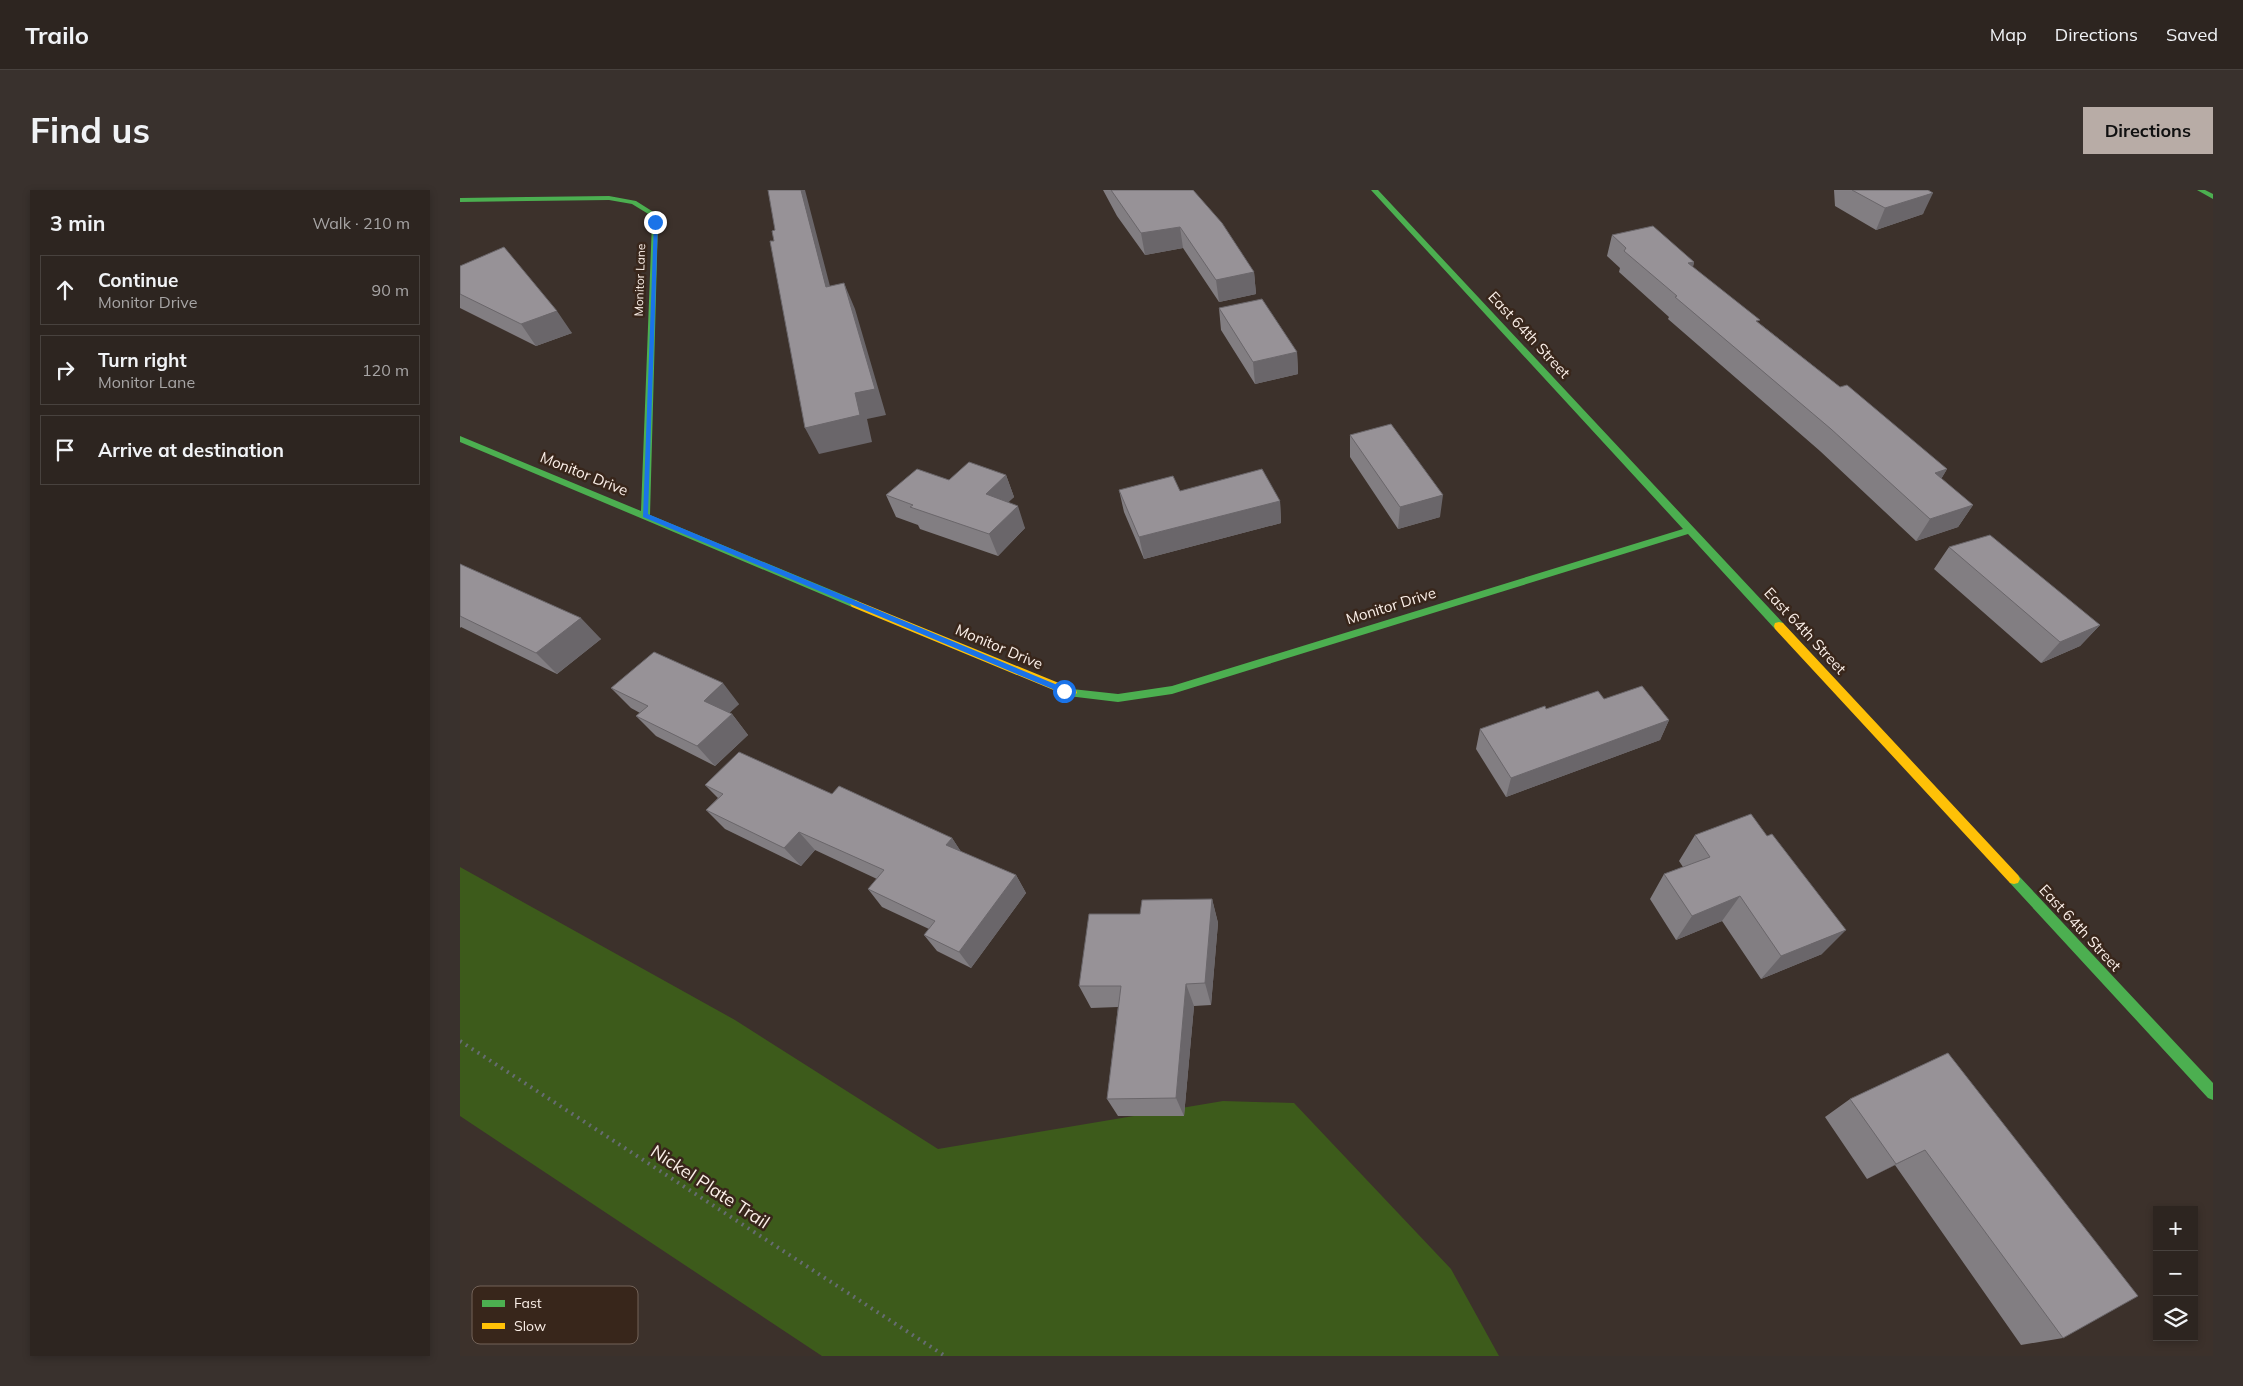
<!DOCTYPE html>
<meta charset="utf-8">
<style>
body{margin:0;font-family:Mulish,sans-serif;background:#39312d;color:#f1f3f6}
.controls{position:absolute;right:15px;bottom:15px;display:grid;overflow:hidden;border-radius:0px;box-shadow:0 2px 8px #0003}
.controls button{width:45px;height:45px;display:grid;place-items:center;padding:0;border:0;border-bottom:1px solid #48423e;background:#2d2520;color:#f1f3f6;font:25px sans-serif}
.stop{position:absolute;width:15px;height:15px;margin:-11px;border:4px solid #1a73e8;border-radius:50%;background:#fff}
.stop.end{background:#1a73e8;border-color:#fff;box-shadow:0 1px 5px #0008}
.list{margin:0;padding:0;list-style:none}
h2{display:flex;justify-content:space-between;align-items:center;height:65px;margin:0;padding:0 20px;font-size:21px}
h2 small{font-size:16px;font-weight:400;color:#a7a5a5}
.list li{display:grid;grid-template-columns:32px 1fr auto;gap:15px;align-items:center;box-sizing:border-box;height:70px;margin:0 10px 10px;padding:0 10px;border:1px solid #48423e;border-radius:0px}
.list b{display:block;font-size:19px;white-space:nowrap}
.list p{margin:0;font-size:16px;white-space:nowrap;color:#a7a5a5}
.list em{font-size:16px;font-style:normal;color:#a7a5a5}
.icon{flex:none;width:28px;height:28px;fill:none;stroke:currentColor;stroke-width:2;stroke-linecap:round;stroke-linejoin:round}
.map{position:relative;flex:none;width:1753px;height:1166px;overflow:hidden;border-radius:0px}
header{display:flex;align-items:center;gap:30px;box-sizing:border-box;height:70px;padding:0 25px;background:#2d2520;border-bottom:1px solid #48423e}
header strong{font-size:24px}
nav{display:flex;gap:28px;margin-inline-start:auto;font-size:18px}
.intro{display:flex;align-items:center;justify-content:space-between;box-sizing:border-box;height:120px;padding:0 30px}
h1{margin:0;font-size:35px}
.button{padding:12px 22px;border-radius:0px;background:#b8aca6;color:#111;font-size:18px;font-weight:700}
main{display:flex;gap:30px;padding:0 30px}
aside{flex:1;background:#2d2520;border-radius:0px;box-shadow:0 2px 8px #0003}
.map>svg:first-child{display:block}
</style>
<header>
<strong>Trailo</strong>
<nav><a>Map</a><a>Directions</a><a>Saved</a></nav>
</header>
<div class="intro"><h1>Find us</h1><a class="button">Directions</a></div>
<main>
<aside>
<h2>3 min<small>Walk · 210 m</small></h2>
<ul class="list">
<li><svg class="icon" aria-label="ahead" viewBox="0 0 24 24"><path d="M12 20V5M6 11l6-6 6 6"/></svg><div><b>Continue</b><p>Monitor Drive</p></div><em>90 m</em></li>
<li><svg class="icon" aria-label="right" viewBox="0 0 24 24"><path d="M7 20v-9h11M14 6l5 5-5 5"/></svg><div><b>Turn right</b><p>Monitor Lane</p></div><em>120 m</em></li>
<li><svg class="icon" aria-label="arrive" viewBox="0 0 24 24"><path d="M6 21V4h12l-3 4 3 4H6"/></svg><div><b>Arrive at destination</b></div></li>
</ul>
</aside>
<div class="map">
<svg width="1753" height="1166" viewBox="0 0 1753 1166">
<rect width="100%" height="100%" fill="#3c312b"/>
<path fill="#3d5b1b" d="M0,677L275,830L478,959L763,911L834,913L991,1079L1039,1166H362L0,926Z"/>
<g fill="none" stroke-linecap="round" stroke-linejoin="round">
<path stroke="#666c71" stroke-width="4" stroke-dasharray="2 5" stroke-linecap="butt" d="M0,851L485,1166"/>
<path fill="#4caf50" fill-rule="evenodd" d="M911,0H918L1323,433L1324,436L1323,439H1315L1228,344L712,504L658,512L608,506L607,503L612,499L658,504L712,496L1223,339Z
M1737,0H1745L1753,4V9Z
M149,6L176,11L195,23L198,32L190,325L398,411L400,414L398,417H392L0,252V246L181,321L192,32L190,25L172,14L149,10L0,12V8Z
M1554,684L1558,685L1753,893V910L1748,908L1550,693L1548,689L1550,685Z"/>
<path fill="#ffc107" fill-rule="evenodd" d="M395,410L616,500L617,503L612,507L608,506L392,417L390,414Z
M1319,432L1323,433L1558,685L1560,689L1558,693L1554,694L1550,693L1315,439L1314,436L1315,433Z"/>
</g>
<path fill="#827e82" d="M643,0H733L794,82L796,104L759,112L723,58L685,65L657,26Z
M1374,0H1468L1463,24L1416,40L1375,16Z
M1152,45L1234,72L1233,77L1299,133L1380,197L1487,279L1481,289L1513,315L1498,337L1456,351L1360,261L1208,129L1209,127L1159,82L1160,78L1147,66Z
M0,76L112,143L76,156L0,118Z
M759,118L837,162L838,184L795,194L761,140Z
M890,245L980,327L938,339L890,267Z
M546,285L554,307L548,312L565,338L538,366L460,339L458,335L436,327L426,305L489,290Z
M659,300L720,301L820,311L821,333L684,369L664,322Z
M1489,357L1640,435L1620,456L1581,473L1474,379Z
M0,374L141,449L97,484L1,437L0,438Z
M151,498L279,514L269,523L272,524L288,545L255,576L196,546L176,526L180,523L171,518Z
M1144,509L1209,530L1200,550L1046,607L1016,559L1020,539L1086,519Z
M245,595L372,604L492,648L501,662L556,685L566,703L511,778L477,761L464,745L469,739L422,717L408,699L417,689L355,660L341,676L265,639L246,620L258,608Z
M1235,645L1362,764L1301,789L1262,731L1216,750L1190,709L1204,684L1223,677L1219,671Z
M752,709L758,733L751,815L734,816L724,926H658L647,909L658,817L631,818L619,796L680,724Z
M1488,863L1603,1148L1561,1155L1435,975L1407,989L1365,927L1390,909Z"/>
<path fill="#6a666a" d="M341,0H345L377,123L366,97Z
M1473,3L1463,24L1416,40L1425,18Z
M720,37L723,58L685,65L681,43Z
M1234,72L1228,94V73Z
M794,82L796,104L759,112L756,90Z
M384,93L395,119L426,225L407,229L412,252L359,264L345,238L395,203Z
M97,121L112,143L76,156L61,134Z
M837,162L838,184L795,194L793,172Z
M1487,279L1474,301L1475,283Z
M546,285L554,307L534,326L526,304Z
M983,305L980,327L938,339L940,317Z
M820,311L821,333L684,369L679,347Z
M1513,315L1498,337L1456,351L1470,329Z
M558,316L565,338L538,366L529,344Z
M121,428L141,449L97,484L76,463Z
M1640,435L1620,456L1581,473L1600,452Z
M263,493L279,514L261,531L244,511Z
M272,524L288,545L255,576L237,556Z
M1209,530L1200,550L1046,607L1051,588Z
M339,642L355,660L341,676L324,658Z
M492,648L504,666L486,655Z
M556,685L566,703L511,778L499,762Z
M1280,706L1262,731L1216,750L1232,726Z
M752,709L758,733L751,815L745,793Z
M1386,740L1362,764L1301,789L1321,766Z
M726,794L734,816L724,926L716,908Z
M1465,960L1407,989L1436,974Z"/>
<path fill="#979297" stroke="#6a666a" d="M308,0H341L366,97L384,93L415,199L395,203L400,225L345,238L310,51H314L312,41L315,40Z
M651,0H733L762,33L794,82L756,90L720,37L681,43Z
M1392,0H1468L1473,3L1425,18Z
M1193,36L1234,72L1228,73L1300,130L1296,131L1380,197L1387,195L1487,279L1475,283L1513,315L1470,329L1371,239L1215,107L1217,106L1164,61L1166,58L1152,45Z
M44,57L97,121L61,134L0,104V76Z
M802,109L837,162L793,172L759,118Z
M931,234L983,305L940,317L890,245Z
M509,272L546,285L526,304L558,316L529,344L450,317L453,315L426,305L457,279L489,290Z
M802,279L820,311L679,347L659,300L713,286L720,301Z
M1530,345L1640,435L1600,452L1489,357Z
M0,374L121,428L76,463L0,426Z
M194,462L263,493L244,511L272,524L237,556L176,526L188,516L151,498Z
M1182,496L1209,530L1051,588L1020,539L1085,516L1086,519L1138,501L1144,509Z
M279,562L372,604L379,596L492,648L486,655L556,685L499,762L464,745L475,731L408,699L424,680L339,642L324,658L246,620L263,604L245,595Z
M1291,624L1307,646L1312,644L1386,740L1321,766L1280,706L1232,726L1204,684L1250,667L1235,645Z
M752,709L745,793L726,794L716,908L647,909L661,796H619L629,724H680L682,710Z
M1488,863L1678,1106L1603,1148L1465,960L1436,974L1390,909Z"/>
<path fill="#1a73e8" d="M194,31L198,32L188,324L607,499V503H602L183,327Z"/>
<g text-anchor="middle" stroke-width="5" stroke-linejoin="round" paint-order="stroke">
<g font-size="12" fill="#fbefe8" stroke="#38261b">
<text transform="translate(180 90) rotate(-88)" y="4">Monitor Lane</text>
</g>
<g font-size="15" fill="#fbefe8" stroke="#38261b">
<text transform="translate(1069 145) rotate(47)" y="5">East 64th Street</text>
<text transform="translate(124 284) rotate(22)" y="5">Monitor Drive</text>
<text transform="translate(931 416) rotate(-17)" y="5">Monitor Drive</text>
<text transform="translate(1345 441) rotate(47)" y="5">East 64th Street</text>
<text transform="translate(539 457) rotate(23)" y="5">Monitor Drive</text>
<text transform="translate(1620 738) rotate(47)" y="5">East 64th Street</text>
</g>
<g font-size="18" fill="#fbefe8" stroke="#38261b">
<text transform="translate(250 997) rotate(33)" y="6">Nickel Plate Trail</text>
</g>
</g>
<rect x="12" y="1096" width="166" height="58" rx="8" fill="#38261b" stroke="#726258" stroke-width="1"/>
<rect x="22" y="1110" width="23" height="7" fill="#4caf50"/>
<rect x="22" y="1133" width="23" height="6" fill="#ffc107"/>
<g font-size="14" fill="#fbefe8">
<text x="54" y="1118">Fast</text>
<text x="54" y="1141">Slow</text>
</g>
</svg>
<div class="controls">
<button>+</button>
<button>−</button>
<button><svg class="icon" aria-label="layers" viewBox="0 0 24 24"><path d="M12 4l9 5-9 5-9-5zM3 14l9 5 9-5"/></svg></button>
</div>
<div class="stop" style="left:604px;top:501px"></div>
<div class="stop end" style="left:195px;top:32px"></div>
</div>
</main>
